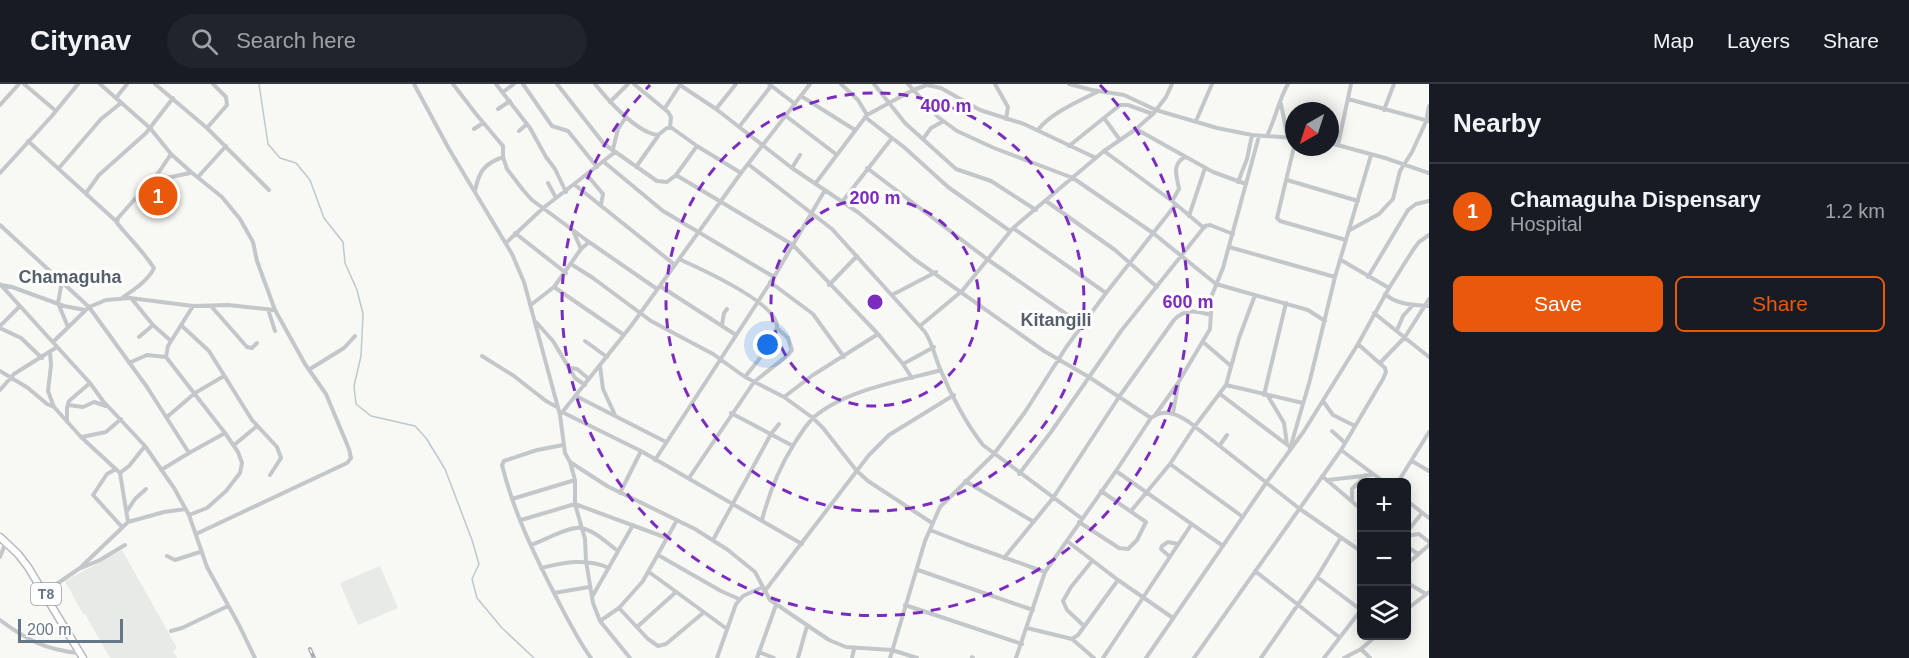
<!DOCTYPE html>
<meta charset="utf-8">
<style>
body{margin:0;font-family:Helvetica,sans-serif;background:#20242c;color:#f1f3f6}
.controls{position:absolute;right:18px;bottom:18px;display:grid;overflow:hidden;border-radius:9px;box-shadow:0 3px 15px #0003}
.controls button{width:54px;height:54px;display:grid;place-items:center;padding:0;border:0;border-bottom:2px solid #363941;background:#171b24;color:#f1f3f6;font:30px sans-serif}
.compass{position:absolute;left:1285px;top:18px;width:54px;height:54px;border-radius:50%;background:#171b24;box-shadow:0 3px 15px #0003;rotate:219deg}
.scale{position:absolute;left:18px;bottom:15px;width:105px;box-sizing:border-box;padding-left:6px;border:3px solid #677686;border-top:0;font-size:16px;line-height:21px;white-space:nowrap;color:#677686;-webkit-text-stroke:4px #fff;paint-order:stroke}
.you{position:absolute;left:768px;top:261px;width:21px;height:21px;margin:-15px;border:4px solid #fff;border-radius:50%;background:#1a73e8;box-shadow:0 0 0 9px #1a73e833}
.badge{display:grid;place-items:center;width:39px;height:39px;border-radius:50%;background:#ea580c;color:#fff;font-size:20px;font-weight:700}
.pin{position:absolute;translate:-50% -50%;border:3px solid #fff;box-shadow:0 2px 6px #0006}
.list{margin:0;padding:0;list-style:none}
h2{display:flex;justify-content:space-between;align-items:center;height:78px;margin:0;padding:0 24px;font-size:26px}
h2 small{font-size:20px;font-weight:400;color:#9ea1a6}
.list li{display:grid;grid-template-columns:39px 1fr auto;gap:18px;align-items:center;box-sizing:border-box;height:96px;padding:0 24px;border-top:2px solid #363941}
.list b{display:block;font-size:22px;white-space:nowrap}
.list p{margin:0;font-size:20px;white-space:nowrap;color:#9ea1a6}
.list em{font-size:20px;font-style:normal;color:#9ea1a6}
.actions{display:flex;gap:12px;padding:18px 24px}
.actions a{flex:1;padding:14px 0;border:2px solid #ea580c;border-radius:9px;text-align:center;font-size:21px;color:#ea580c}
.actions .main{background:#ea580c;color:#fff}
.icon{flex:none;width:33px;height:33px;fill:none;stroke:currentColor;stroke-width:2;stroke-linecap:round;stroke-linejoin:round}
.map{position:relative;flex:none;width:1429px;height:574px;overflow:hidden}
header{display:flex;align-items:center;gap:36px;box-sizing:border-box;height:84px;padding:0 30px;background:#171b24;border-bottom:2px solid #363941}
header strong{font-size:28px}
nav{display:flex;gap:33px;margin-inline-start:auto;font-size:21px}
.search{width:420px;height:54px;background:#20242c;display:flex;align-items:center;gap:15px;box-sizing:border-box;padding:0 21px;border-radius:33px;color:#9ea1a6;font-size:22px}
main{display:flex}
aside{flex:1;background:#171b24}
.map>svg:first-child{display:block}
</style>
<header>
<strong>Citynav</strong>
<div class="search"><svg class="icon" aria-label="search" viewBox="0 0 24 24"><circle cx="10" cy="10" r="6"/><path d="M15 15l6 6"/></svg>Search here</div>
<nav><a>Map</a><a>Layers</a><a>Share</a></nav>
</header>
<main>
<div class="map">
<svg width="1429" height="574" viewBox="0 0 1429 574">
<rect width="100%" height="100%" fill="#f8f8f5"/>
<path fill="#e8eae8" d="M122,466L177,564L173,567L177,574H110L85,530H83L65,497Z
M380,482L398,524L358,541L340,499Z"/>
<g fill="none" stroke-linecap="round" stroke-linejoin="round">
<path stroke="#bec8cd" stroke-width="1.5" d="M259,0L268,60L280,74L296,79L310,96L324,134L343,158L345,179L357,206L363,230L361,272L354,302L356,320L371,332L415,342L426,354L445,385L472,456L479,480L472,495L477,514L502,544L534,574"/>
<g stroke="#b6b9bd" stroke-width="9">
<path id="trunk" d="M0,453L18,470L28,483L83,574"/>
</g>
<path stroke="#c3c7ca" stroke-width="4" d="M24,0L56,27
M100,0L150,44L171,70L191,88L222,113L240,135L253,158L257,177L275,226L305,280L326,310L349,365L351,374L347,379L196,450
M155,0L207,44L269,106
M414,0L449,65L512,170L524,198L560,331L565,369L570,378L607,402L695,445L728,466L755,488L770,516L829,556L846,563L892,566L917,574
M453,0L476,30L503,62V73L507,85L523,106L532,116L589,158L657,205
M496,0L530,44L546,73L555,85L566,108
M523,0L552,42L568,47L597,83
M557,0L604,60L657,97L667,98L676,91L697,62
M595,0C608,16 637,49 658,51L667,44H672L697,62L741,89
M634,0L668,28L671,33L670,44
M769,0L795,20
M841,0L858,16L867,31
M874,0L905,39L956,85L991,97L1036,126
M908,0L938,33L957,47L994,64L1073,94L1153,149L1216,200L1308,226L1325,237
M995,0L1008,23L1006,35
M1069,0L1092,6L1124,11L1156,26L1217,44L1252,51L1294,54
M680,1L716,25L792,84L859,129L914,175L1044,267L1089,293L1151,334
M503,8L514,0
M801,12L855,46
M116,14L127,0
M1348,15L1429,37
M610,18L628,0
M1281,20L1287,50L1294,62
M0,21L19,0
M665,24L680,1
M498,25L510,17
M716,25L736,0
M1384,26L1394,0
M786,32L837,71
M1427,32L1429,22
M865,33L905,64L948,103L1010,147
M1104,34L1120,56
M1196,37L1212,0
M739,43L771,2
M207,44L227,21L226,13L213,0
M474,45L483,39
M1136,45L1213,88L1246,100
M1038,46C1049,30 1079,17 1097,8
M519,47L527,40
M1267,52C1275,36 1279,15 1288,0
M923,55L931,44L942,38
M28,57L117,138
M1330,59L1385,74L1429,89
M1338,61L1351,0
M1069,62L1120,21H1128L1153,30
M1294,63L1277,134L1280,137L1346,156
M613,65L618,45L626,33
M1104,67L1172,117L1204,144
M604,78L663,127L774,193
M748,80L832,145L925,248C933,260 935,274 941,287C951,311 967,341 983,361L1081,434
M636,83L658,52
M59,84L101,35L121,19
M792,84L800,71
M867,84L987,175L1082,241
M0,89L51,33L78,0
M587,91L603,110L601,121
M676,91L793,161L878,250L903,280L912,294
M198,93L226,62
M153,95L171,93L190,89
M1287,96L1358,117
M1238,98L1247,75L1252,51
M548,99L556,114
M815,100L867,31L913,6L927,1L941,4L980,26L1024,40L1096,74
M575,101L675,181
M475,107C479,87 484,80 503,73
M86,109L99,91L146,49L173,14
M1046,117L1115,166L1157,203
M1172,117L1179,105C1177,92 1171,81 1185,73
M842,118L892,54
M1189,132L1205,84
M0,141L89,223L147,303L189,369L161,386
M1013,144L1106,209
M1350,146L1379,130L1393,115L1400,87L1412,68L1429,31
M515,149L566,189
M574,149L581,165
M506,159L542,125L615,68
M1229,163L1335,193
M679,175C699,184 776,218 777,242C777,256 754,281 745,293
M1341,176L1389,204
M571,180L593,194L651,237L713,270L745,293L784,313L813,334L823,344L856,386L868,397L932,439
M1368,193L1408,126L1416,120L1429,117
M62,197L58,219L68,243
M770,198L813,230L844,273
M0,200L90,299L103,317L145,362L174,404L189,431L207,483L239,541L255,574
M1,201L12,203L64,222L85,226
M829,201L857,172
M660,202L736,251
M554,203L624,251
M1385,210C1397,221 1414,221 1429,222
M892,211L936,188
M122,214C133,206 148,197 154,184C143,167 129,154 117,139L118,134L159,88L171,70
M131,214L153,241L171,257
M532,220L554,203L581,165L589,158
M211,222L247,263L252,264L257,259
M268,225L275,247
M1374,229L1429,273
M536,238L553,257L575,294L585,301
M1059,239L1066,230
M722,241L724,229L727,225
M0,242L20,222
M182,242L209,267L252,336L277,363L281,374L270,391
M920,242L962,207L1013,144L1104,67L1136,45L1153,30L1166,13L1172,0
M0,244L21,254L42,274
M1397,246L1403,232L1412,222
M139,253L153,241
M585,257L607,273
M53,258L89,223L106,216L130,214L193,222L228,221L275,226
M1203,258L1231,282
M50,268L51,281L48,307L54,323
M482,272L514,292L546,317L557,323
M129,279L147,271L166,273
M1380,279L1405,253L1429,215
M903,280L934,263
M600,282L603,305L615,331
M571,284L577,285L589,295
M310,285L344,264L355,252
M0,287L28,304L47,320L54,323L81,353L120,389L128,438
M1226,301L1303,319
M0,306L14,290L57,263
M1220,310L1290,363
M1264,311L1286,219
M576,312L666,358
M1268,312L1284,339L1287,360
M784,313L813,291L878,250
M1323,317L1333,331L1355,342
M68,321L83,323L94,318L106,322
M562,328L641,367L802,460
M731,329L793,362
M1173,329L1178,301
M1156,330L1178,299L1210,245L1212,211L1223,184L1259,52
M560,331L631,242L741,89L810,0
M167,333L195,309L224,292
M67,337V324L69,317L90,299
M1332,347L1345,359
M82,353L106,348L121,335
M234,361L257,342
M563,361L537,366L504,377L502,381C513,426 533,468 554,509C566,532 576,553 591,574
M1220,361L1227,351
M1341,366L1384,398
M1289,368L1310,296L1335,193L1371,71
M189,369L225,349
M655,376L774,193L825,106
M1412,377L1429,387
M570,378L575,396V420L585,455L586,477L593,519L600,537L630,574
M1170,380L1243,433
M116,385L107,390L93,411L122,443
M1116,387L1223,462
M120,389L129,382L145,362
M1019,390L1051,348L1121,247L1205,142L1210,141L1233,150
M1322,392L1362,426
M689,394L754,298L788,271L792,266L788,254L777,244
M1328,396L1371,391
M965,397L1034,438
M1398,398L1429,348
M620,409L641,367
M512,415L575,396
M1406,416L1429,434
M1352,417V405L1366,391
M127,427L135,415L146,405
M1131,427L1170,380L1195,342L1226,301L1239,254L1255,211
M189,431L207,424L226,407L240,389L242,379L238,368L225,349L166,273L168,262L193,222
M521,436L575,420L667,454
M762,436C769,409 779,384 794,360C800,351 805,342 813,334C844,306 901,297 941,286
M1079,438L1119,464L1128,465L1137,456L1146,438L1101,407
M930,446L966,460L1045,488
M1406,449L1422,429
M1406,452L1419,450L1429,458
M713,456L771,350L779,340
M1067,457L1118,496L1173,534
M531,461C543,457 569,442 581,444C594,446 607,459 618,467
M1406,462L1418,470
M658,471L721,507L739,515
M167,472L175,476L200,468
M1169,472L1161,465L1162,462L1168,458L1178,460
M0,473L6,458
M1004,474L1053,414L1119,313L1174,236C1185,224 1197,227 1211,231
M1406,481L1429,461
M81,484L100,476L125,461
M541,484C565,478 587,474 609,484
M918,486L1033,526
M1255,487L1339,553
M649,488L727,545
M1317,493L1361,526
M1406,498L1426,510
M45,508L80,484L128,438L164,428L186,425
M764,508L869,371L889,351L954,311
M554,509L589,503
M592,513L633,441
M905,521L1022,560
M619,524L648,555L658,562L666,560L703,529
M1406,526L1429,508
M0,536C27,556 46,566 79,569
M600,537L619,524L643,497L677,436
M1084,542L1067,526L1063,517L1071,503L1092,477
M637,543L676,508
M1027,544L1072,555L1078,551L1118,496
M171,547L182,544L228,522
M1072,555L1094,574
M1361,565L1370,574
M759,568L774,574
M972,573L973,574
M717,574L736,520L743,512L763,503
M757,574L776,521
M798,574L807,542
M852,574L854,565
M890,574L925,457L940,423L994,370L1025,328L1067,262L1106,209L1176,120
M1016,574L1045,488L1116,387L1151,334C1164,324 1177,330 1189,338L1300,425L1362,468
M1103,574L1191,441
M1146,574L1266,399L1304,347L1358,260L1389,204L1413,166L1419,158L1429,151
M1194,574L1341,366L1383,295L1386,288L1385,284L1358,260
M1261,574L1317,493L1340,455
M1324,574L1361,526
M1344,574L1361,565L1376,552"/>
<use href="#trunk" stroke="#fff" stroke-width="6"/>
<g stroke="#a6abb1" stroke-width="4">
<path id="rail" d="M310,565L314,574"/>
</g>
<use href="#rail" stroke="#fff" stroke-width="1.5" stroke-dasharray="4.5" stroke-linecap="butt"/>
</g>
<g fill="none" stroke="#7b2cbf" stroke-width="3" stroke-dasharray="10 8">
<circle cx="875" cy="218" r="104"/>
<circle cx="875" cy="218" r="209"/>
<path d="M1100 1A313 313 0 1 1 650 1"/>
</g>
<g text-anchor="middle" stroke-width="6" stroke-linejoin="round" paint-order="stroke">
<rect fill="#fff" stroke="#959faa" stroke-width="1.5" x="31" y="499" width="30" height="22" rx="4.5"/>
<g font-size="14" font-weight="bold" fill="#677686">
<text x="46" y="515">T8</text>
</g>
<g font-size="18" font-weight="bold" fill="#55606b" stroke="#fff">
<text x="70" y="199">Chamaguha</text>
<text x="1056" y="242">Kitangili</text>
</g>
</g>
<circle cx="875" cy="218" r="9" fill="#7b2cbf" stroke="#fff" stroke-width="3"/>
<g font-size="18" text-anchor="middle" font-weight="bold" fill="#7b2cbf" stroke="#fff" stroke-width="6" stroke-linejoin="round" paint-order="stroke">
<text x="946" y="28">400 m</text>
<text x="875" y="120">200 m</text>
<text x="1188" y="224">600 m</text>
</g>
</svg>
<div class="controls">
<button>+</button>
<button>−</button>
<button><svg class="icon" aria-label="layers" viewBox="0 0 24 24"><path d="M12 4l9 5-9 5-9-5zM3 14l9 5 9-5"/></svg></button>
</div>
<svg class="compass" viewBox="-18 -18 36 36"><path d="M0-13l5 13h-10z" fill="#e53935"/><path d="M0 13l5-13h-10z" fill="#9ea1a6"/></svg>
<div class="scale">200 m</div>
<div class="you"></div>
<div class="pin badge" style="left:158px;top:112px">1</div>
</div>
<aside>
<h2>Nearby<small></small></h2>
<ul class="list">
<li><span class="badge">1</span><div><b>Chamaguha Dispensary</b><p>Hospital</p></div><em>1.2 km</em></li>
</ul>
<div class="actions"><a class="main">Save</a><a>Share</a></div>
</aside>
</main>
